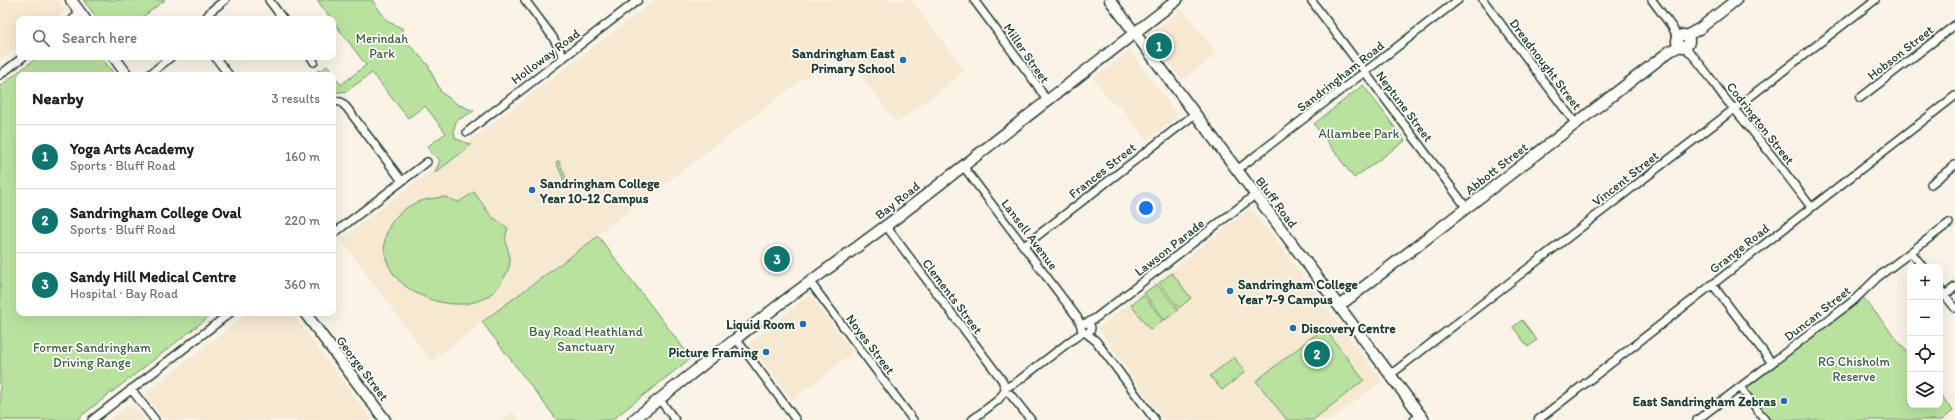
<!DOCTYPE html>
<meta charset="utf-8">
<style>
body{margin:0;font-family:Itim,sans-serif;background:#f2f2f2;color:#202124}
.controls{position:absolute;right:12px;bottom:12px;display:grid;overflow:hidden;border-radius:8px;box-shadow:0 4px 16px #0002}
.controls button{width:36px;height:36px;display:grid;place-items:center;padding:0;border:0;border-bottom:1px solid #e0e0e0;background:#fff;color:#202124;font:20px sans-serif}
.you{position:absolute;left:1146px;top:208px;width:14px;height:14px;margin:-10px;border:3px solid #fff;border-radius:50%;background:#1a73e8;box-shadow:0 0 0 6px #1a73e833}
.badge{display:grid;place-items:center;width:26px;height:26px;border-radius:50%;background:#0f766e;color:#fff;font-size:13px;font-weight:700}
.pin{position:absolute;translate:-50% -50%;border:2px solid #fff;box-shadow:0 1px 4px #0006}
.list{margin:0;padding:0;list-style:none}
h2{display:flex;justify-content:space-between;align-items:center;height:52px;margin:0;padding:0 16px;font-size:17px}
h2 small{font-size:13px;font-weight:400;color:#757577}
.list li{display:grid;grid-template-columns:26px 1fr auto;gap:12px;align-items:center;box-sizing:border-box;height:64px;padding:0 16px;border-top:1px solid #e0e0e0}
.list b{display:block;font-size:15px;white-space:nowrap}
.list p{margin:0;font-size:13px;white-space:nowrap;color:#757577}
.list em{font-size:13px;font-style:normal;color:#757577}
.icon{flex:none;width:22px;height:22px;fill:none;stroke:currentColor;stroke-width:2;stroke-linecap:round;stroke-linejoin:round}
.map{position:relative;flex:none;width:1955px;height:420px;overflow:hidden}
.search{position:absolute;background:#fff;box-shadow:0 4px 16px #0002;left:16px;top:16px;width:320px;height:44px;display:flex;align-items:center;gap:10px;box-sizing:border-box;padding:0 14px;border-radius:8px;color:#757577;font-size:15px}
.panel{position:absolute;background:#fff;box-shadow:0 4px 16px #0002;left:16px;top:72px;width:320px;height:244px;border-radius:8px}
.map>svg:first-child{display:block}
</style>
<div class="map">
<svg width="1955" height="420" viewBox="0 0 1955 420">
<rect width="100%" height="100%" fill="#faf3e6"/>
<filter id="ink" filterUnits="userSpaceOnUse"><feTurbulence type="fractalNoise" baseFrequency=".025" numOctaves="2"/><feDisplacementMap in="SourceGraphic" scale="8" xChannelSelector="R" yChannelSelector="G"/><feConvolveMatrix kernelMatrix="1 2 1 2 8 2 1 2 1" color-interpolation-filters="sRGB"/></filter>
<g filter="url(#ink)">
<path fill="#f6e8d1" d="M0,0H58L66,10L54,19H19V46L0,61Z
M655,0H911L965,71L897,123L841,50L431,361L341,239Z
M1182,9L1217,54L1182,80L1149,36Z
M1130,51L1178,116L1146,140L1119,104L1116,105L1112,103L1093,78Z
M1251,208L1382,381L1330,420H1164L1098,328Z
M810,295L853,352L792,400L749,343Z
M248,313H291L372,420H165L146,396L147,392Z
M127,406L135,407L145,420H110Z
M513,412L519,420H502Z"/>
<path fill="#b9e29f" stroke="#6c906a" d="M83,0H165L140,19H98Z
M317,0H372L388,22L402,28L408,43L428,65L441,92L457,104L474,111L456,121L454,129L455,138L471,145L435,173L440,160L430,152L428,146L446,133L425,106L408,118L372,73L347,91L333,93V75L313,74L319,70L322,71L327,65L341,85L366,65Z
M38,57H101L115,75H19V313H214L76,420H0V86Z
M1363,85L1405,141L1354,178L1314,124Z
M559,161L570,188L568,189L556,162Z
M474,192L491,216L508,228C502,243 509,246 510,260C510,268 505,277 500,284C491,299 471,305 455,304C429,303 396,288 387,261C376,230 401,203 430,199C435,198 441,197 445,197C450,198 454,201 459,202Z
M598,236L691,358L612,420H557L482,322Z
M1172,273L1191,298L1179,308L1159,283Z
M1157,284L1178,310L1165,320L1144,293Z
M1143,295L1163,320L1150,330L1131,305Z
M1863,297L1910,356V405H1940V394L1953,411L1942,420H1770L1749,393L1748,389L1749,385Z
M1522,320L1537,340L1528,347L1513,327Z
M1324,328L1364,380L1313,420H1287L1256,381Z
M1234,357L1245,372L1222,390L1210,376Z"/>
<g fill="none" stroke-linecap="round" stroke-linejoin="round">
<g stroke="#1f3d34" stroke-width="10">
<path id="street" d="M269,0L283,19
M525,0L552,36L564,57
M974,0L1037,85L1047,101
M1311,0L1466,207
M1483,0L1576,124
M1652,0L1672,27L1678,38
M73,19L80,13
M205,19L211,11L225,0
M1684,47C1702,62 1713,84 1728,102C1757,135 1784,171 1811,207
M215,57L229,75
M311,57L314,62
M0,75L23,57
M149,75L171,57
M1860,98L1955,25
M333,101L341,102L347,108L402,181
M467,132L638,0
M963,166L1077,317L1081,326
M1237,170L1458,0
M1931,184L1955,165
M886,226L1002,380L1005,388
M333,234L427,162
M1024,246L1195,114
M1911,252L1923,267
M810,282L913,420
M1712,284L1772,363
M1940,289L1955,308
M1945,295L1955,287
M1081 328a5 5 0 1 1 10 0a5 5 0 1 1-10 0Z
M1087,323L1097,317L1255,195
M1086,333L1096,341L1155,420
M737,340L796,420
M1390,375L1875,0
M1009,386L1018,381L1073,339L1084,332
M1740,387L1765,420
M131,389L155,420
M1010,394L1031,420
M660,400L675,420
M92,420L230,313
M972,420L998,400L1005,391
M1414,420L1421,415
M1538,420L1955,96
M1697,420L1853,301L1878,277L1949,223"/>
</g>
<g stroke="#1f3d34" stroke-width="13">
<path id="secondary" d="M71,0L85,19
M1110,0L1424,420
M1677 41a6 6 0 1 1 12 0a6 6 0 1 1-12 0Z
M1686,36L1699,29L1736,0
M114,57L127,75
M1339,306L1670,51L1680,46
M305,313L385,420
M633,420L780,304L895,219L1177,0"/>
</g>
<use href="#street" stroke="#fdfcf7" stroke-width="7"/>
<use href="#secondary" stroke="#fdfcf7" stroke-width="10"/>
</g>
</g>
<g fill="#1f6fb2" stroke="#fdfcf7" stroke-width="1.5">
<circle cx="903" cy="60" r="4"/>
<circle cx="532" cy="190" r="4"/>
<circle cx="1230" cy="291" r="4"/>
<circle cx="803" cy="324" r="4"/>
<circle cx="1293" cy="328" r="4"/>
<circle cx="766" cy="352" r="4"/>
<circle cx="1784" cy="401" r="4"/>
</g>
<g text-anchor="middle" stroke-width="3.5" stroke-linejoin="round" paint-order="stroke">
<g font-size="13" fill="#3e5e49" stroke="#fdfcf7">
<text x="382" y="43">Merindah<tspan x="382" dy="15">Park</tspan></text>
<text x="1359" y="138">Allambee Park</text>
<text x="586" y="336">Bay Road Heathland<tspan x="586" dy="15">Sanctuary</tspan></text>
<text x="92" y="352">Former Sandringham<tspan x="92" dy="15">Driving Range</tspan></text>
<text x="1854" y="366">RG Chisholm<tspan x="1854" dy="15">Reserve</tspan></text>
</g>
<g font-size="13" fill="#1f3d34" stroke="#fdfcf7">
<text transform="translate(1900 52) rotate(-38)" y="5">Hobson Street</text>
<text transform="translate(1027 53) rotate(55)" y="5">Miller Street</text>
<text transform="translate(545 56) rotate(-37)" y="5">Holloway Road</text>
<text transform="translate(1546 64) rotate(53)" y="5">Dreadnought Street</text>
<text transform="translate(1340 76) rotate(-38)" y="5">Sandringham Road</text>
<text transform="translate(1405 106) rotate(53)" y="5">Neptune Street</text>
<text transform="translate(1761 123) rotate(52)" y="5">Codrington Street</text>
<text transform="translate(1496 168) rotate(-38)" y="5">Abbott Street</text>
<text transform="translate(1102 170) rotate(-38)" y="5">Frances Street</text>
<text transform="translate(1625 178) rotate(-38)" y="5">Vincent Street</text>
<text transform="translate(897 200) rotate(-38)" y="5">Bay Road</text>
<text transform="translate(1277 202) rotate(53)" y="5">Bluff Road</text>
<text transform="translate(1030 234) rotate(53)" y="5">Lansell Avenue</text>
<text transform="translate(1169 247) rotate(-38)" y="5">Lawson Parade</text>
<text transform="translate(1739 248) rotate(-38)" y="5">Grange Road</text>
<text transform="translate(953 296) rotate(53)" y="5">Clements Street</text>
<text transform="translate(1817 313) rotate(-38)" y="5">Duncan Street</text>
<text transform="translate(871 344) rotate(53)" y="5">Noyes Street</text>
<text transform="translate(363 368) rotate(53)" y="5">George Street</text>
</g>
<g font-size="13" font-weight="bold" fill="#1f3d34" stroke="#fdfcf7" text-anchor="end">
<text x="895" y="58">Sandringham East<tspan x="895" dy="15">Primary School</tspan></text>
<text x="540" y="188" text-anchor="start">Sandringham College<tspan x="540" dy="15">Year 10-12 Campus</tspan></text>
<text x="1238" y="289" text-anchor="start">Sandringham College<tspan x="1238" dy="15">Year 7-9 Campus</tspan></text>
<text x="795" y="329">Liquid Room</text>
<text x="1301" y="333" text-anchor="start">Discovery Centre</text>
<text x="758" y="357">Picture Framing</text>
<text x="1776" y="406">East Sandringham Zebras</text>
</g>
</g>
</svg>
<div class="controls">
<button>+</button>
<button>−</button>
<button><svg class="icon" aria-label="locate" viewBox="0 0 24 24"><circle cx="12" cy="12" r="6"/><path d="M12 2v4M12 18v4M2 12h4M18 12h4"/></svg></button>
<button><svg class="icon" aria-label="layers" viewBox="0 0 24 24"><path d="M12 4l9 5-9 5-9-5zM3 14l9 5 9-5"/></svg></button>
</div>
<div class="you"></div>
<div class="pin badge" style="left:1159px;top:46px">1</div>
<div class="pin badge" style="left:1317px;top:354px">2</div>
<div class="pin badge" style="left:777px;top:259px">3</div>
<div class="search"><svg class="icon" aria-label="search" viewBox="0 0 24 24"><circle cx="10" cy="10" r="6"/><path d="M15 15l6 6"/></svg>Search here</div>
<section class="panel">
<h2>Nearby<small>3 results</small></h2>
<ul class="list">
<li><span class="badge">1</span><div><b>Yoga Arts Academy</b><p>Sports · Bluff Road</p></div><em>160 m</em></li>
<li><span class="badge">2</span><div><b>Sandringham College Oval</b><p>Sports · Bluff Road</p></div><em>220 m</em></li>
<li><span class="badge">3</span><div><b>Sandy Hill Medical Centre</b><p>Hospital · Bay Road</p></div><em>360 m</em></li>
</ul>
</section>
</div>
